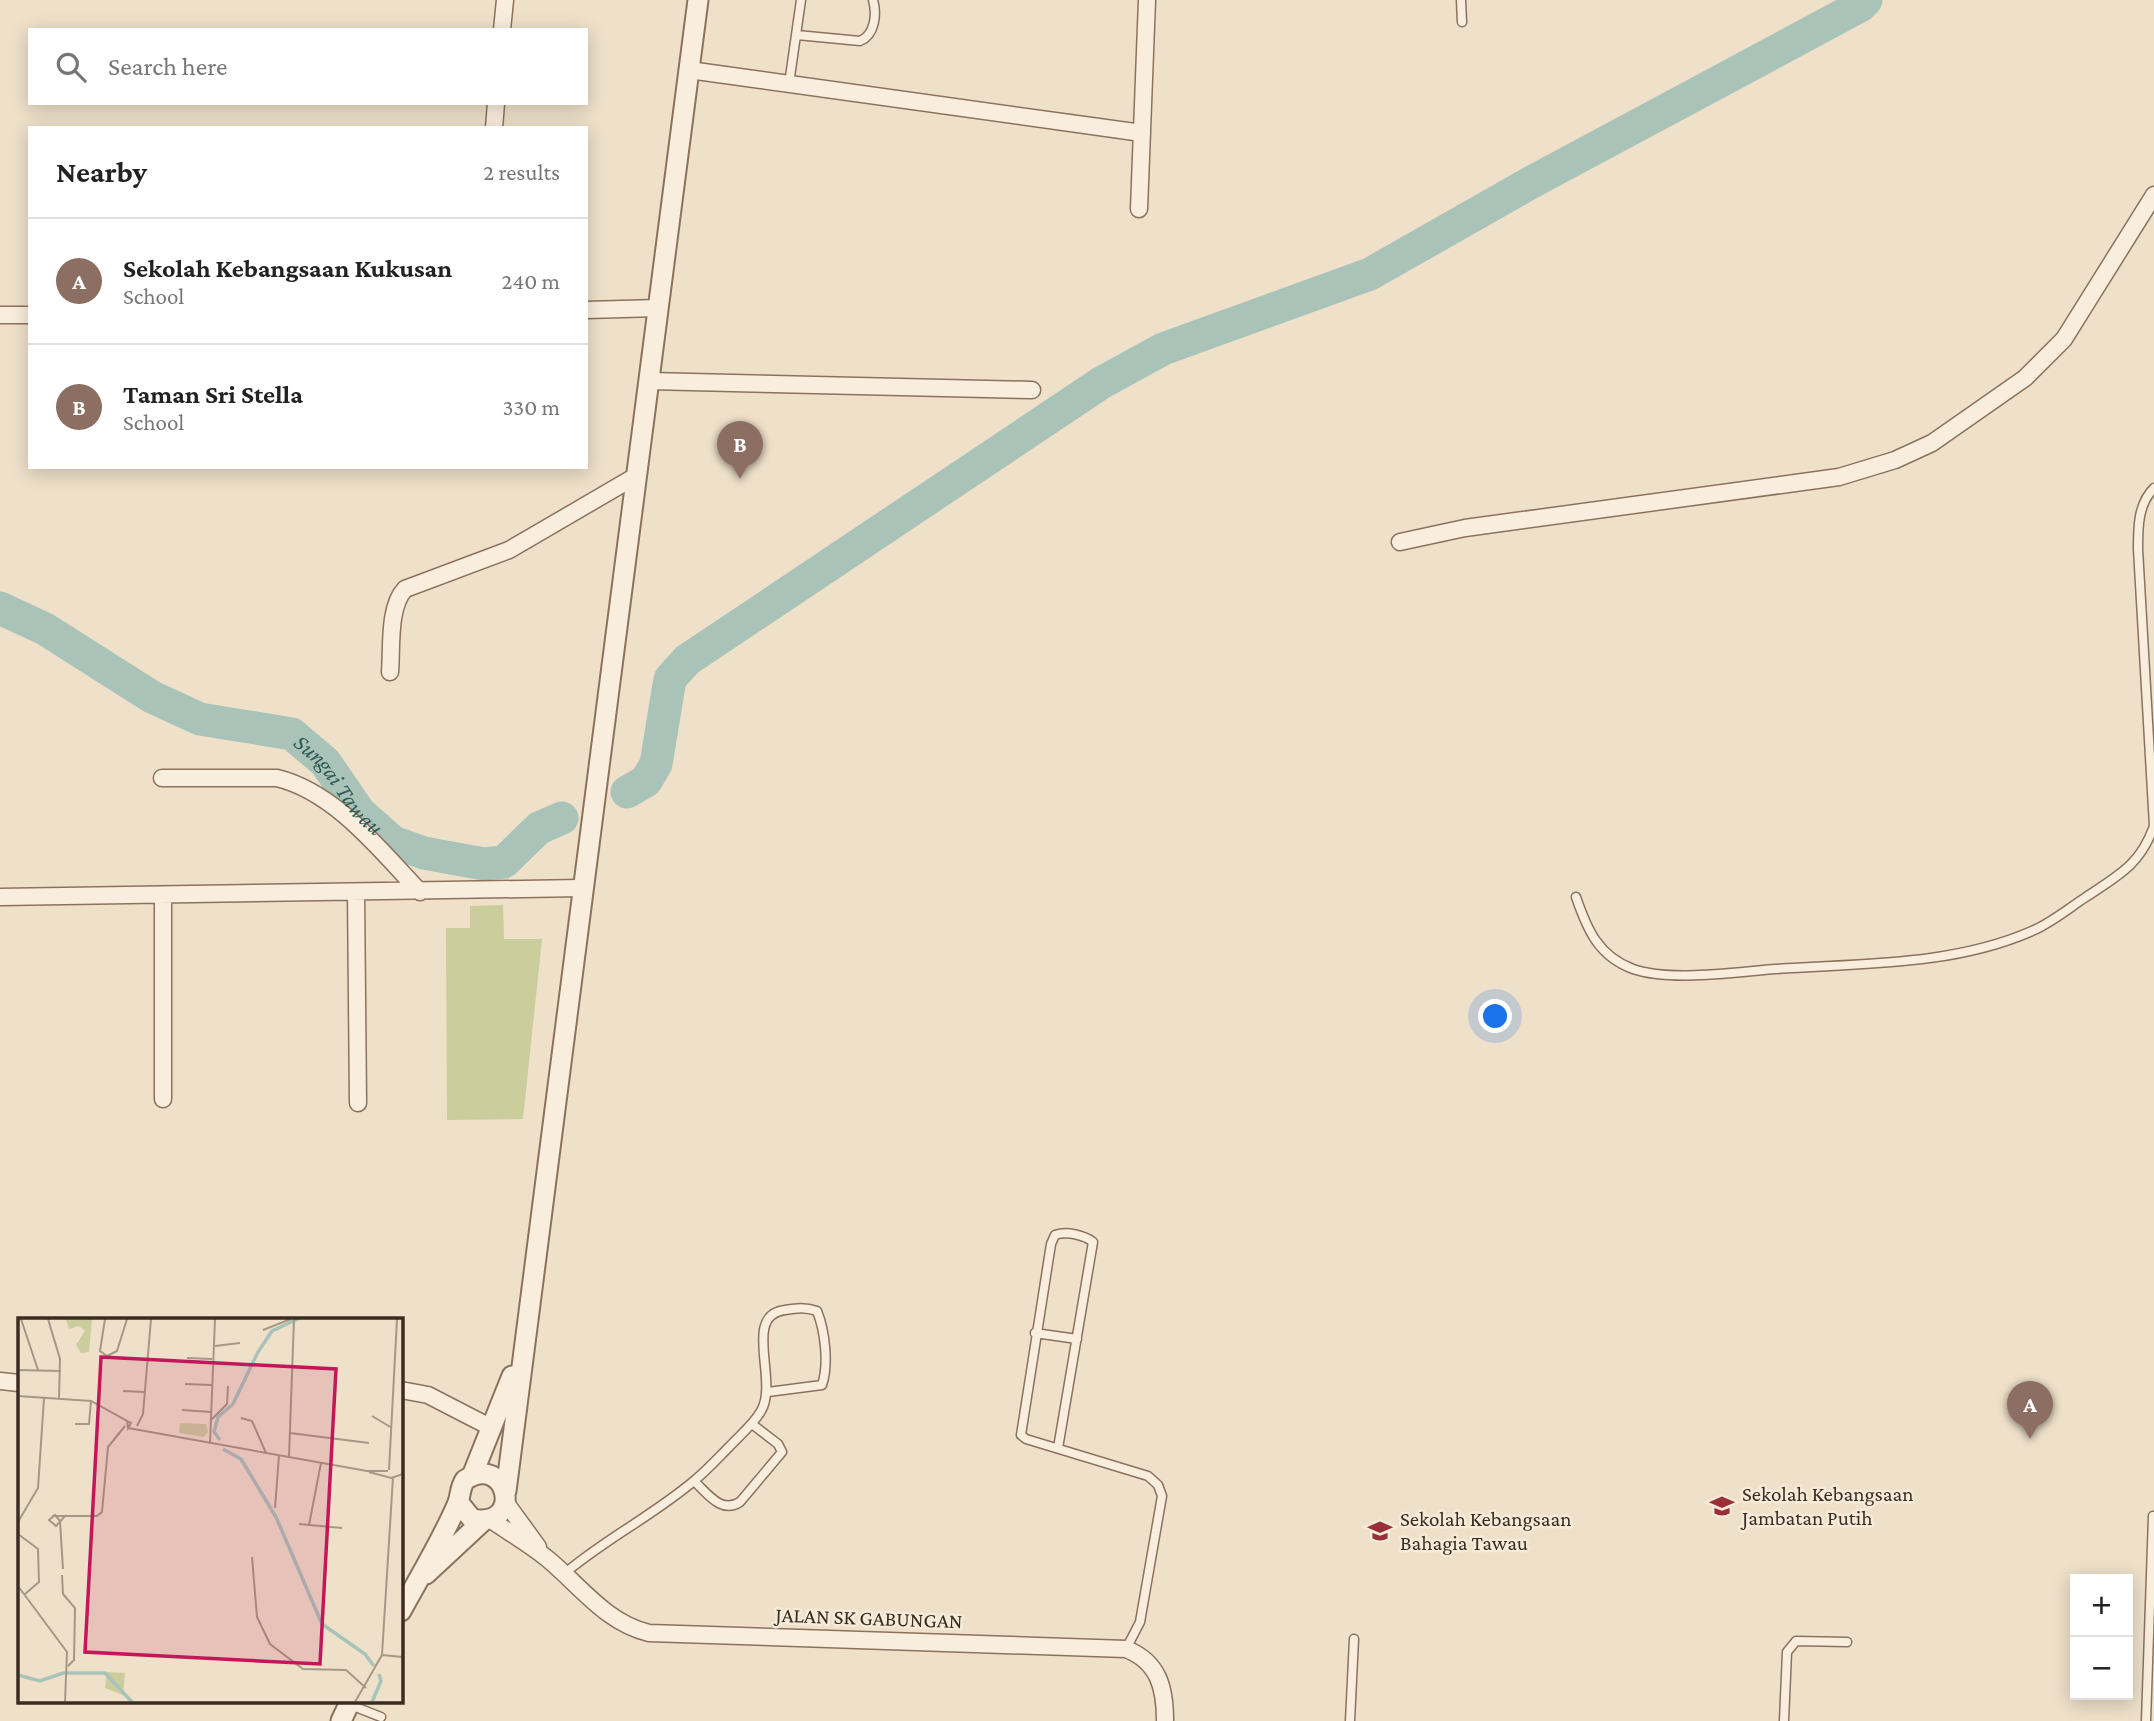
<!DOCTYPE html>
<meta charset="utf-8">
<style>
body{margin:0;font-family:"Crimson Pro",serif;background:#f6f6f6;color:#222}
.controls{position:absolute;right:21px;bottom:21px;display:grid;overflow:hidden;border-radius:0px;box-shadow:0 4px 18px #0003}
.controls button{width:63px;height:63px;display:grid;place-items:center;padding:0;border:0;border-bottom:2px solid #e0e0e0;background:#fff;color:#222;font:35px sans-serif}
.you{position:absolute;left:1496px;top:1017px;width:24px;height:24px;margin:-18px;border:5px solid #fff;border-radius:50%;background:#1a73e8;box-shadow:0 0 0 10px #1a73e833}
.badge{display:grid;place-items:center;width:46px;height:46px;border-radius:50%;background:#0b8043;color:#fff;font-size:23px;font-weight:700}
.pin{position:absolute;translate:-50% -58px;filter:drop-shadow(0 2px 4px #0008)}
.pin::after{content:'';position:absolute;top:37px;width:24px;height:21px;background:inherit;clip-path:polygon(0 0,100% 0,50% 100%)}
.list{margin:0;padding:0;list-style:none}
h2{display:flex;justify-content:space-between;align-items:center;height:91px;margin:0;padding:0 28px;font-size:30px}
h2 small{font-size:23px;font-weight:400;color:#767676}
.list li{display:grid;grid-template-columns:46px 1fr auto;gap:21px;align-items:center;box-sizing:border-box;height:126px;padding:0 28px;border-top:2px solid #e0e0e0}
.list b{display:block;font-size:26px;white-space:nowrap}
.list p{margin:0;font-size:23px;white-space:nowrap;color:#767676}
.list em{font-size:23px;font-style:normal;color:#767676}
.icon{flex:none;width:38px;height:38px;fill:none;stroke:currentColor;stroke-width:2;stroke-linecap:round;stroke-linejoin:round}
.map{position:relative;flex:none;width:2154px;height:1721px;overflow:hidden}
.search{position:absolute;background:#fff;box-shadow:0 4px 18px #0003;left:28px;top:28px;width:560px;height:77px;display:flex;align-items:center;gap:18px;box-sizing:border-box;padding:0 24px;border-radius:0px;color:#767676;font-size:26px}
.panel{position:absolute;background:#fff;box-shadow:0 4px 18px #0003;left:28px;top:126px;width:560px;height:343px;border-radius:0px}
.map>svg:first-child{display:block}
</style>
<div class="map">
<svg width="2154" height="1721" viewBox="0 0 2154 1721">
<rect width="100%" height="100%" fill="#eee0c9"/>
<path fill="#cbcd9d" d="M503,905L504,939H542L523,1119L447,1120L446,928H470V906Z"/>
<g fill="none" stroke-linecap="round" stroke-linejoin="round">
<g stroke="#aac3b9" stroke-width="33">
<path id="s1" d="M0,608L45,629L152,697L200,719L292,734L325,762L360,813L393,842L424,853L484,864L504,862L539,828L562,818"/>
<path d="M627,792L646,781L656,764L670,679L687,660L1101,383L1163,349L1370,274L1530,183L1860,6L1866,0"/>
</g>
<g stroke="#8b725e" stroke-width="11">
<path id="service" d="M1461,0L1462,22
M797,35L860,41C875,35 877,14 873,0
M789,84L801,0
M1576,897C1587,929 1598,956 1633,969C1671,982 1735,972 1776,969C1862,963 1952,966 2032,931C2051,923 2069,908 2086,897C2119,875 2140,865 2154,826L2138,549C2138,527 2138,504 2154,488
M1035,1333L1077,1339
M1058,1448L1093,1242C1084,1235 1067,1231 1055,1235L1051,1244L1021,1435L1026,1439L1148,1476L1158,1485L1162,1496L1140,1622L1126,1649
M694,1481C708,1494 721,1514 740,1502L782,1452L778,1444L752,1424
M564,1574C605,1539 654,1515 695,1480C707,1470 718,1458 729,1447C740,1435 753,1425 761,1411C779,1381 742,1315 785,1310C797,1308 805,1307 817,1311C825,1331 829,1364 822,1385L768,1392
M348,1704L381,1717
M1350,1721L1354,1639
M1784,1721L1787,1652L1796,1641L1847,1642
M2146,1721L2153,1516"/>
</g>
<g stroke="#8b725e" stroke-width="19">
<path id="minor" d="M502,30L505,0
M689,70L1142,133
M494,128L496,103
M1139,209L1147,0
M586,310L659,308
M0,315H30
M649,381L1032,390
M1400,542L1465,528L1839,477L1895,460L1932,443L2025,378L2064,339L2154,195
M390,672C392,648 388,607 405,589L509,550L636,476
M162,778H277C335,792 380,850 420,892
M356,892L358,1103
M0,897L582,888
M163,1099V896
M0,1381L19,1383
M401,1390L428,1395L492,1428
M506,1503L538,1547
M491,1520C510,1533 531,1545 549,1560C582,1588 607,1623 649,1633L1126,1649C1159,1662 1165,1688 1165,1721"/>
</g>
<g stroke="#8b725e" stroke-width="23">
<path id="tertiary" d="M472,1476L512,1376
M506,1491C568,994 635,497 698,0
M426,1574L483,1521
M401,1611C420,1576 441,1542 457,1505C461,1497 459,1489 465,1480C507,1452 526,1529 472,1519L459,1503
M341,1721L350,1702"/>
</g>
<use href="#service" stroke="#f9eedd" stroke-width="8"/>
<use href="#minor" stroke="#f9eedd" stroke-width="16"/>
<use href="#tertiary" stroke="#f9eedd" stroke-width="19"/>
</g>
<defs>
<g id="school-bare" transform="scale(1.89)"><path d="M0-5L7-2L0 1L-7-2ZM-4 1L0 2.5L4 1V4Q0 6-4 4Z" fill="#992f37" stroke="#f6ebd9" stroke-width="2.5" paint-order="stroke"/></g>
</defs>
<g fill-rule="evenodd">
<use href="#school-bare" x="1722" y="1506"/>
<use href="#school-bare" x="1380" y="1531"/>
</g>
<g text-anchor="middle" stroke-width="5" stroke-linejoin="round" paint-order="stroke">
<g font-size="21" fill="#3b2c21" stroke="#f6ebd9" text-anchor="start">
<text x="1742" y="1501">Sekolah Kebangsaan<tspan x="1742" dy="24">Jambatan Putih</tspan></text>
<text x="1400" y="1526">Sekolah Kebangsaan<tspan x="1400" dy="24">Bahagia Tawau</tspan></text>
</g>
<g font-size="21" fill="#3b2c21" stroke="#f6ebd9">
<text transform="translate(869 1618) rotate(2)" y="7">JALAN SK GABUNGAN</text>
</g>
<g font-size="23" font-style="italic" fill="#315b55" stroke="#f6ebd9">
<text dy="8" stroke="none"><textPath href="#s1" startOffset="392">Sungai Tawau</textPath></text>
</g>
</g>
<g transform="translate(18 1318)">
<rect width="385" height="385" fill="#eee0c9"/>
<path d="M48,1H74L71,34L63,35L58,27L67,13L61,8L51,11ZM162,105L188,106L190,114L186,119L161,115ZM89,354L107,355L105,377L87,370Z" fill="#cbcd9d"/>
<path fill="none" stroke="#aac3b9" stroke-width="3.5" d="M202,122L196,114L200,99L215,86L240,34L254,13L280,1M205,131L223,141L258,199L304,306L347,336L356,348M0,357L22,363L45,355H87L114,384M354,384L363,363L361,356"/>
<path fill="none" stroke="#a69886" stroke-width="2" d="M3,1L20,52M30,1L42,41L41,81M87,1L82,33L89,38L99,33L109,1M245,12L273,1M197,28L222,25M169,40L194,41M0,52L43,53M167,66L194,67M105,73L126,74M0,78L73,83L109,103L110,110L113,105L109,103M164,92L193,94M354,98L374,110M223,100L234,103L248,135M193,102L209,86L210,68M57,106H71L73,83M119,108L125,96L133,1M110,110L349,153H370M272,115L351,125M192,125L197,1M271,139L276,1M371,152L379,1M351,154L373,160L385,156M257,190L261,137M34,198H79L84,194L90,129L107,108M42,203L45,251M42,203L37,197L31,202L38,208L48,197M0,204L20,170L26,80M281,206L324,210M291,207L303,145M0,216L20,231L21,264L7,276M234,239L239,299L252,326L285,351L328,352L348,370M44,257L45,276L57,290L56,342L50,348M0,268L49,334L47,384M364,337L385,339M337,384L364,337L375,159"/>
<path fill="#c2185b" fill-opacity="0.15" stroke="#c2185b" stroke-width="3.5" d="M83,39L318,51L302,346L67,334Z"/>
<rect width="385" height="385" fill="none" stroke="#3b2c21" stroke-width="3.5"/>
</g>
</svg>
<div class="controls">
<button>+</button>
<button>−</button>
</div>
<div class="you"></div>
<div class="pin badge" style="left:2030px;top:1439px;background:#8d6e63">A</div>
<div class="pin badge" style="left:740px;top:479px;background:#8d6e63">B</div>
<div class="search"><svg class="icon" aria-label="search" viewBox="0 0 24 24"><circle cx="10" cy="10" r="6"/><path d="M15 15l6 6"/></svg>Search here</div>
<section class="panel">
<h2>Nearby<small>2 results</small></h2>
<ul class="list">
<li><span class="badge" style="background:#8d6e63">A</span><div><b>Sekolah Kebangsaan Kukusan</b><p>School</p></div><em>240 m</em></li>
<li><span class="badge" style="background:#8d6e63">B</span><div><b>Taman Sri Stella</b><p>School</p></div><em>330 m</em></li>
</ul>
</section>
</div>
